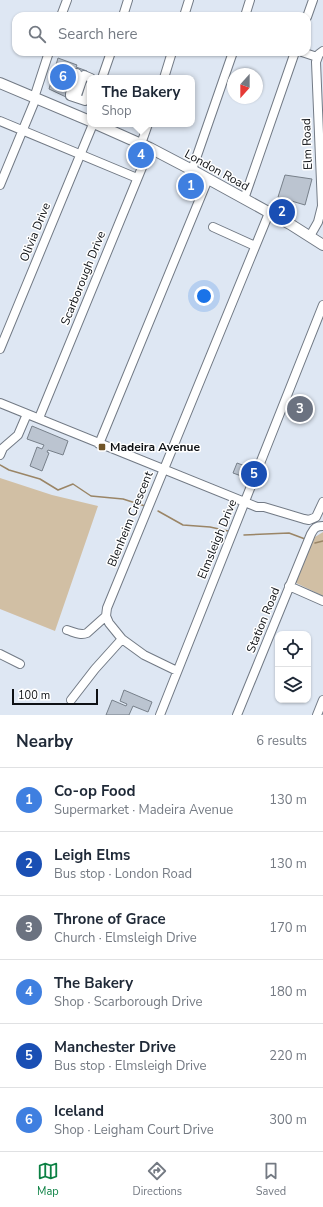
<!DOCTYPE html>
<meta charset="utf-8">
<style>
body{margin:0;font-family:"Nunito Sans",sans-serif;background:#f2f2f3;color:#1f2937}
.controls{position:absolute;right:12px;bottom:12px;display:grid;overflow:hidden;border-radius:8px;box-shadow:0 1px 3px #0004}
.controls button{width:36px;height:36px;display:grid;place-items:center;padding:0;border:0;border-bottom:1px solid #e0e1e3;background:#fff;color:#1f2937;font:20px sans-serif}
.compass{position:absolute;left:227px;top:68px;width:36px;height:36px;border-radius:50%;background:#fff;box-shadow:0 1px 3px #0004;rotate:201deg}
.scale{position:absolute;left:12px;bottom:10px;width:86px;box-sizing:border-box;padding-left:4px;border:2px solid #0e1115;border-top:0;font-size:11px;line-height:14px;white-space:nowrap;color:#0e1115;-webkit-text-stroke:3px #fff;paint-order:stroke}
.you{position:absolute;left:204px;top:296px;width:14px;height:14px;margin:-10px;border:3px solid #fff;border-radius:50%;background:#1a73e8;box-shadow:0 0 0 6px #1a73e833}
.badge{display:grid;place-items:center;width:26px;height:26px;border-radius:50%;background:#0b8043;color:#fff;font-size:13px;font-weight:700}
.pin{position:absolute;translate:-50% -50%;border:2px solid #fff;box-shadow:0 1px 4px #0006}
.popup{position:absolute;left:87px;top:75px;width:108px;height:52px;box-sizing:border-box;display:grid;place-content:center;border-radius:8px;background:#fff;filter:drop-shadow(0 1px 3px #0005);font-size:13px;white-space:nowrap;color:#747a83}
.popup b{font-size:15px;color:#1f2937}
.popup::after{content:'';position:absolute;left:50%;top:100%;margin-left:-8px;border:8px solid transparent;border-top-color:#fff}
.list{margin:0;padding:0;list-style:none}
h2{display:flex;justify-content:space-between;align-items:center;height:52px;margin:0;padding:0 16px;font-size:17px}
h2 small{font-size:13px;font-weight:400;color:#747a83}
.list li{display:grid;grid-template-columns:26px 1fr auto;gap:12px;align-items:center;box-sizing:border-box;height:64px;padding:0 16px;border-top:1px solid #e0e1e3}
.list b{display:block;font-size:15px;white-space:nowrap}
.list p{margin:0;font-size:13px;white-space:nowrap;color:#747a83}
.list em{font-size:13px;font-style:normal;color:#747a83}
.icon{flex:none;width:22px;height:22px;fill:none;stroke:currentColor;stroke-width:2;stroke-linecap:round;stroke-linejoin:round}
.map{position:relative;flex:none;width:323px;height:715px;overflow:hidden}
.search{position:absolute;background:#fff;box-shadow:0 1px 3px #0004;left:12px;right:12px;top:12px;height:44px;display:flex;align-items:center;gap:10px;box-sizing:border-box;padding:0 14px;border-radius:12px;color:#747a83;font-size:15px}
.sheet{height:436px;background:#fff}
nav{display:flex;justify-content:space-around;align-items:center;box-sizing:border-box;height:56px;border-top:1px solid #e0e1e3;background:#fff;font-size:11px;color:#747a83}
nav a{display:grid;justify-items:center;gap:2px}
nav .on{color:#0b8043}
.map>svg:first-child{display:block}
</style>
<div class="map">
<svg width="323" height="715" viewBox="0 0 323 715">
<rect width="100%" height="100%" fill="#dee7f3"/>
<path fill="#d1bfa4" d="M0,478L52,495L98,506L55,631L0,609Z
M323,532V596L294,582L315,537Z"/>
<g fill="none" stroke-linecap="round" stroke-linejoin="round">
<path stroke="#9a8566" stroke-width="1.5" d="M0,465L9,470L40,479L58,490L73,484L91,496L123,499L145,506
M158,511L183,525L210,527L228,531
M244,535L289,533L305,539
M315,543L323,541"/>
</g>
<path fill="#bbc4d0" stroke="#77808a" d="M58,58L77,65L76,67L87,71L85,75L77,79L75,70L66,97L49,89Z
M285,175L312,179L305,205L278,197Z
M295,403L308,408L305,415L292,410Z
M32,426L68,441L63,455L48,450L47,452L49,453L42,471L30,466L37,447L42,449L44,445L27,439Z
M237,463L248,467L244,477L233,473Z
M124,690L152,702L148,712L133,706L129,715H106L112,700L126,706L127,704L120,701Z"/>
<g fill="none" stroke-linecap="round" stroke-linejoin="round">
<g stroke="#727a85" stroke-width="10">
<path id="minor" d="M61,16L67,0
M123,16L128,0
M184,16L189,0
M245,16L250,0
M307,17L313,0
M302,52L317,57
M102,78L111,52
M164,78L172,52
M90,85L85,101L76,98L84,75L91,78
M34,98L49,52
M76,98L70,96V94L77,73
M0,121L137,178
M141,144L148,124
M192,170L233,52
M0,185L36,98
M244,199L295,52
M213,227L255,246
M310,236L318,222L322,206L316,62L319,54L323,51
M0,349L93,124
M0,403L257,507H264L304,519L309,520L316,517L323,502
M39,418L150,148
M99,444L208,179
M0,455L3,448L18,435L27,414
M289,586L323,601
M67,630C74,632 80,636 87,633L106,616
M0,654L20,664
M177,671L144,655L122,639L109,623L106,616L107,608L269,213
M71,700L95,669L122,639
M160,715L323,305
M237,715L311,534C314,528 316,526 323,526
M317,715L323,700"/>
</g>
<g stroke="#727a85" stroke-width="12">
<path id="major" d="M0,83L90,121
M96,124L150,148L192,170L290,224L323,245"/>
</g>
<use href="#minor" stroke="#fff" stroke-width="8"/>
<use href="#major" stroke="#fff" stroke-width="10"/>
</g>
<rect fill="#715528" stroke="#fff" stroke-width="1.5" x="98" y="443" width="8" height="8" rx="2"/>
<g text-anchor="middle" stroke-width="3" stroke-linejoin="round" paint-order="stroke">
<g font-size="12" fill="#0e1115" stroke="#fff">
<text transform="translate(307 144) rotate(-92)" y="4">Elm Road</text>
<text transform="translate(217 170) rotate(29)" y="4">London Road</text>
<text transform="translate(35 232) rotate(-68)" y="4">Olivia Drive</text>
<text transform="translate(83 278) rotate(-68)" y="4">Scarborough Drive</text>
<text transform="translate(130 519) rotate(-68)" y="4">Blenheim Crescent</text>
<text transform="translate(217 539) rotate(-68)" y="4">Elmsleigh Drive</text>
<text transform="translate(263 620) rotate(-68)" y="4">Station Road</text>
</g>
<g font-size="12" font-weight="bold" fill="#0e1115" stroke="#fff" text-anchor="start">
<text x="110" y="451">Madeira Avenue</text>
</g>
</g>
</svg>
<div class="controls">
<button><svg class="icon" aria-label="locate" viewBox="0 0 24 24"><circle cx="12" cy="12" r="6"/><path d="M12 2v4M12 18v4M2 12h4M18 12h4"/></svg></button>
<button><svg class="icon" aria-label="layers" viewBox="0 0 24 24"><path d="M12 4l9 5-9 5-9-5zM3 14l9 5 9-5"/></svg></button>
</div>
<svg class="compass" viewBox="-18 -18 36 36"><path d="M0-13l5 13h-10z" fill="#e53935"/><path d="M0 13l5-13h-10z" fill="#747a83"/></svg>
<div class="scale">100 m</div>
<div class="you"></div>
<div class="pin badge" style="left:191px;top:186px;background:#3f7fe0">1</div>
<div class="pin badge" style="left:282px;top:212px;background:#1a4fb4">2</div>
<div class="pin badge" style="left:300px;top:409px;background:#6b7280">3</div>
<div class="pin badge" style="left:141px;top:155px;background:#3f7fe0">4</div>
<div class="popup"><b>The Bakery</b>Shop</div>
<div class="pin badge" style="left:254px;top:474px;background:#1a4fb4">5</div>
<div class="pin badge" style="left:63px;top:77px;background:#3f7fe0">6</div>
<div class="search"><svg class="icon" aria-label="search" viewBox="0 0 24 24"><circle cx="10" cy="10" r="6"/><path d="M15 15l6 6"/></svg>Search here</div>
</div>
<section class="sheet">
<h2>Nearby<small>6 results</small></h2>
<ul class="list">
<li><span class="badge" style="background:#3f7fe0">1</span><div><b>Co-op Food</b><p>Supermarket · Madeira Avenue</p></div><em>130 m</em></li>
<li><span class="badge" style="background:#1a4fb4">2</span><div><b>Leigh Elms</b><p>Bus stop · London Road</p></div><em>130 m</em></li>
<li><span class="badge" style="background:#6b7280">3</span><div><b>Throne of Grace</b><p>Church · Elmsleigh Drive</p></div><em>170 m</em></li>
<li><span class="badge" style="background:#3f7fe0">4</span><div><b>The Bakery</b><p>Shop · Scarborough Drive</p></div><em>180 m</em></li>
<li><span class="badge" style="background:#1a4fb4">5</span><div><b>Manchester Drive</b><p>Bus stop · Elmsleigh Drive</p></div><em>220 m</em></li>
<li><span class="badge" style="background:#3f7fe0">6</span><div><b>Iceland</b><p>Shop · Leigham Court Drive</p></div><em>300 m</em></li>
</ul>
</section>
<nav>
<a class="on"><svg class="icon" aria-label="map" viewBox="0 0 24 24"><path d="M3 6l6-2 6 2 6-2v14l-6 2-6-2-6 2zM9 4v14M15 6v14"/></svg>Map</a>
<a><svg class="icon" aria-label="directions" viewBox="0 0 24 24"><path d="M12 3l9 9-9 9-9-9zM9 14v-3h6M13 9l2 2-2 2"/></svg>Directions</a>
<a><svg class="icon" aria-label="saved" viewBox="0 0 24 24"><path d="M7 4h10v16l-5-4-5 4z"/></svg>Saved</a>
</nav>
